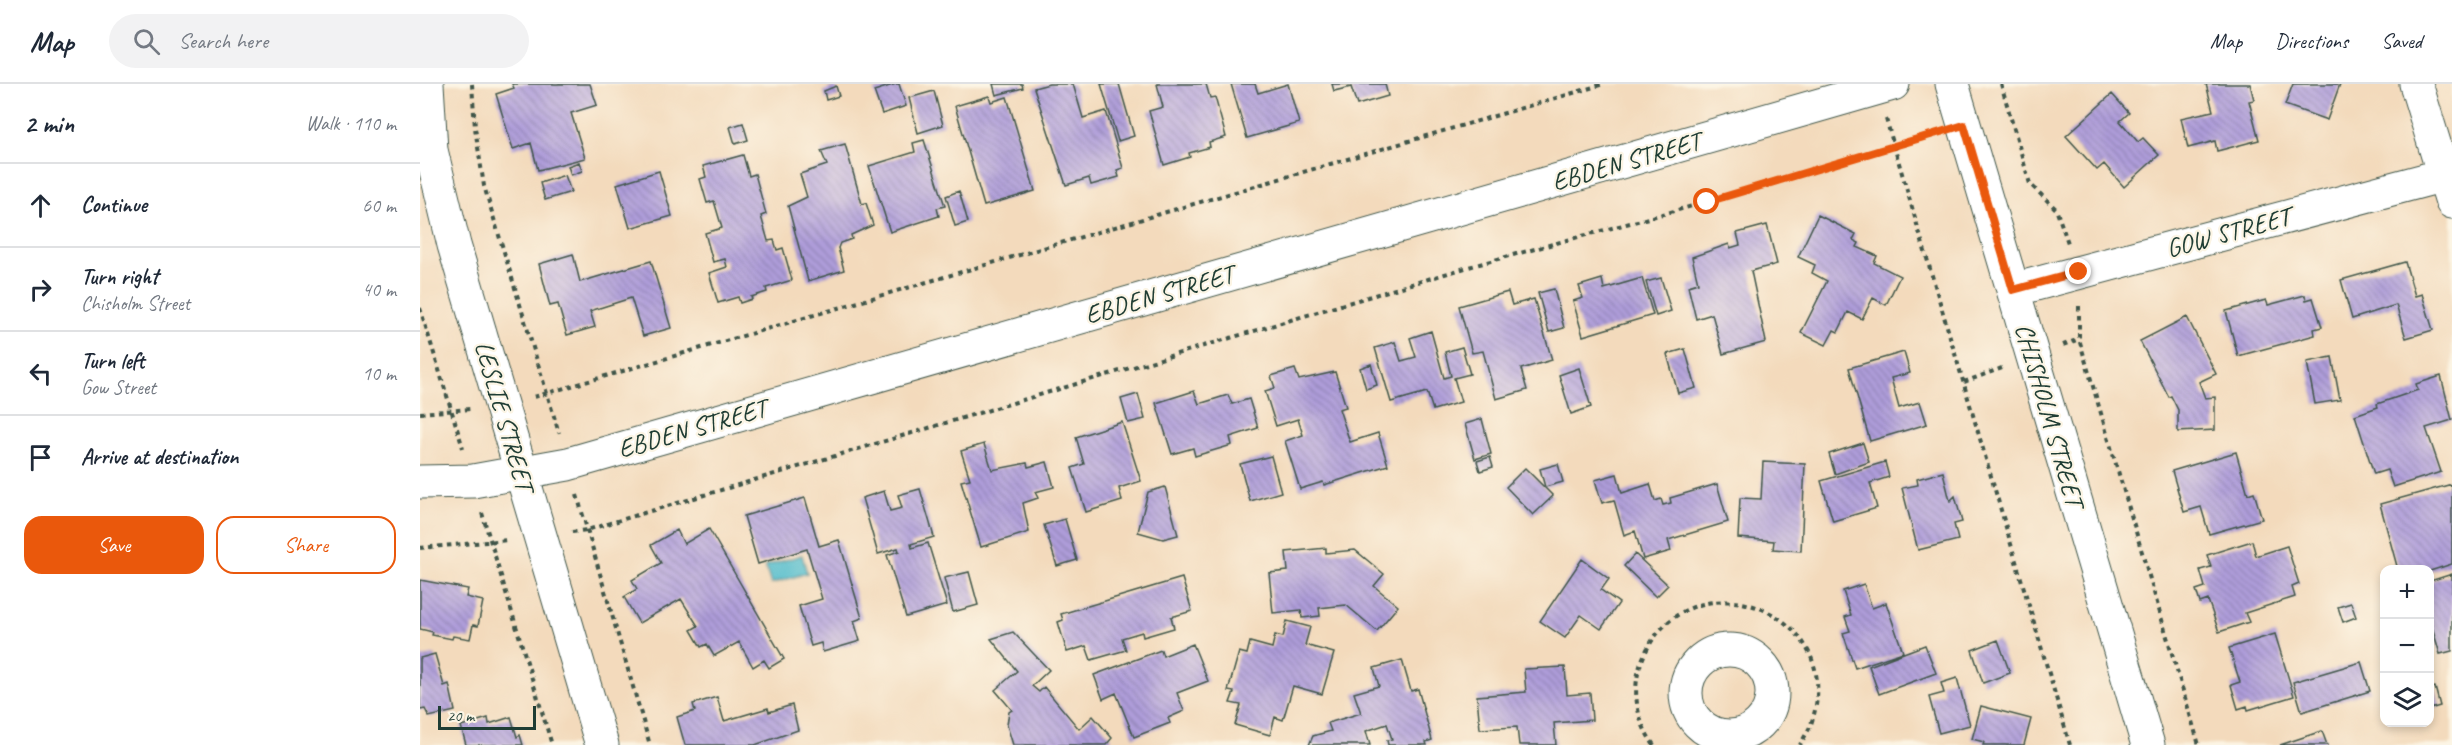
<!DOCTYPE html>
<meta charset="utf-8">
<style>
body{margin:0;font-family:Caveat,sans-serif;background:#f2f2f3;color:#1f2937}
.controls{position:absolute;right:18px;bottom:18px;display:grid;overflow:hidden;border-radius:12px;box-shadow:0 3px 9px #0003}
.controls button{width:54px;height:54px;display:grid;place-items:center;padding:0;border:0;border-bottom:2px solid #e0e1e3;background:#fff;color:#1f2937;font:30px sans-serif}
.scale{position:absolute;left:18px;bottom:15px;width:98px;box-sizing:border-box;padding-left:6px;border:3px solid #1f3d34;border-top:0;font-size:16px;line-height:21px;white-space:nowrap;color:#1f3d34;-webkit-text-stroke:4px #fcf5e5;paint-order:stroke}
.stop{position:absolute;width:18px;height:18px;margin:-14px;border:4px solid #ea580c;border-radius:50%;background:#fff}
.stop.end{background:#ea580c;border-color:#fff;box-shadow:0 2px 6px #0008}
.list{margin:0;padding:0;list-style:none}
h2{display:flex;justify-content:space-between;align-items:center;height:78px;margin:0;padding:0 24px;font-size:26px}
h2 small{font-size:20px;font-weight:400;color:#747a83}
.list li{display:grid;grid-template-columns:39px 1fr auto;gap:18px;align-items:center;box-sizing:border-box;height:84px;padding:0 24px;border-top:2px solid #e0e1e3}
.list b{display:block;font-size:22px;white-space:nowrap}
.list p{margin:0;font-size:20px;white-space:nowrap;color:#747a83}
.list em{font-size:20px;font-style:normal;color:#747a83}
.actions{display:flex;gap:12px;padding:18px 24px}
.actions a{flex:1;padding:14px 0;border:2px solid #ea580c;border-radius:18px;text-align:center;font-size:21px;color:#ea580c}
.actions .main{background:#ea580c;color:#fff}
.icon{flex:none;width:33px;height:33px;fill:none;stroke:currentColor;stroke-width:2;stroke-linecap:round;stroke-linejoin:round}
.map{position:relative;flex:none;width:2032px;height:661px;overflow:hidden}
header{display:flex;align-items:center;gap:36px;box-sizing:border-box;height:84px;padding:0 30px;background:#fff;border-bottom:2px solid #e0e1e3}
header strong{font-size:28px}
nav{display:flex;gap:33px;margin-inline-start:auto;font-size:21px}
.search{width:420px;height:54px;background:#f2f2f3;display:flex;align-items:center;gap:15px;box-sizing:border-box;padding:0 21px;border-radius:33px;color:#747a83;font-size:22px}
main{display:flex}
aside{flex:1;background:#fff}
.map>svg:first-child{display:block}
</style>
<header>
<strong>Map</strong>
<div class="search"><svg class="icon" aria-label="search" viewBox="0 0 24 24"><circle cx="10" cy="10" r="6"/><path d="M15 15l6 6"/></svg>Search here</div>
<nav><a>Map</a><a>Directions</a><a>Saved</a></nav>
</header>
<main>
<aside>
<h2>2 min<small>Walk · 110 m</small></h2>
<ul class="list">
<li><svg class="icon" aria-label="ahead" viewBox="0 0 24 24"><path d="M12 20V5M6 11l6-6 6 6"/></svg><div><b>Continue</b></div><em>60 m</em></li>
<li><svg class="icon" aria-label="right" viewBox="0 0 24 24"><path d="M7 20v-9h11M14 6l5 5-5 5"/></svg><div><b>Turn right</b><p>Chisholm Street</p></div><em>40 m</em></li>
<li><svg class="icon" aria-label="left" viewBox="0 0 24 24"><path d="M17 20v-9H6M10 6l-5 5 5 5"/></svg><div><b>Turn left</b><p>Gow Street</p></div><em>10 m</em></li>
<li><svg class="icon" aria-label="arrive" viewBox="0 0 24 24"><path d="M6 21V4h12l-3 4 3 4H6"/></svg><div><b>Arrive at destination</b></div></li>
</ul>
<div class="actions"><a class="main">Save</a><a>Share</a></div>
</aside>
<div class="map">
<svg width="2032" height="661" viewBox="0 0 2032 661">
<defs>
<pattern id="building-back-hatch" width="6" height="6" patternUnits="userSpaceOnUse" patternTransform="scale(1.5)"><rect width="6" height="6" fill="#af9dda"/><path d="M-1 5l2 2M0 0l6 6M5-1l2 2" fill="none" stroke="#8e81b2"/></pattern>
</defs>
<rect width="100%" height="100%" fill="#fcf5e5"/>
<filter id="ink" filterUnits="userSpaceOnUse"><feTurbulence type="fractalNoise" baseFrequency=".0167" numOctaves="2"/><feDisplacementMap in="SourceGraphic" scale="12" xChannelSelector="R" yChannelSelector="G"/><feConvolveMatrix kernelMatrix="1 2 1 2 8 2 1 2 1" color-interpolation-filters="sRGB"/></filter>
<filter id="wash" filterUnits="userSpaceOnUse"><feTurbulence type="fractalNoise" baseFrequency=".008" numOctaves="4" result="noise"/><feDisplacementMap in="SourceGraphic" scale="24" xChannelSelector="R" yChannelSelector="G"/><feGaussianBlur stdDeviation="1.35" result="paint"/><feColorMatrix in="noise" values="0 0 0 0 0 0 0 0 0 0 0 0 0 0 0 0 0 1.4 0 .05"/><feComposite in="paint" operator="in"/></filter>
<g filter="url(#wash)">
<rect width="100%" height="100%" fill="#f3dabc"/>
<path fill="#51bccc" stroke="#387c80" stroke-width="1.5" d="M382,471L387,489L351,500L345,482Z"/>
<g id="blocks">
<path fill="url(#building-back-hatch)" d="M92,0H170L177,21L151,29L165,74L118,86L111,59L93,65L76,10L94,4Z
M476,0H479L486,22L462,30L454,7Z
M573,0H602L603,4L576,11Z
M629,0H653L663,34L686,27L703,84L697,86L699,93L671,101L669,94L646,101L614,4Z
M681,0H699L714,52L698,57Z
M737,0H786L790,14L795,13L806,53L789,58L790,63L769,69L770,73L744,81L729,27L743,23Z
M811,0H835L838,9L868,0L879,39L827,54Z
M912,0H965L968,12L937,21L931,3L914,7Z
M1786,0H1830L1834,16L1829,17L1839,56L1797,67L1795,57L1768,64L1761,34L1793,27Z
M1873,0H1920L1907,36L1865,21Z
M416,2L419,12L406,16L404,7Z
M514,7L523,41L498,49L489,14Z
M1692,10L1709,29L1700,37L1718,58L1723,54L1739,71L1704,103L1684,80L1677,86L1646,52Z
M569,12L571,18L587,13L615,107L564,122L535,22Z
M323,39L328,56L315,60L310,43Z
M504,56L525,122L517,124L519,132L470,148L449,82L495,68L493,59Z
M425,60L442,120L446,119L453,141L431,151L432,155L420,159L418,164L424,186L388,197L368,122L387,113L380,90L407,81L401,67Z
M323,71L329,92L335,90L346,130L341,132L348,157L354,156L357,166L363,164L372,196L346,204L347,208L331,213L332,215L320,219L318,213L298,219L289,189L307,183L305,175L293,178L285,149L302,144L294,117L287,119L280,95L286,93L283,82Z
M159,78L162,87L151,91L148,82Z
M239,87L252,132L210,144L197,100Z
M145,91L151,108L125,116L120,99Z
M539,107L548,138L535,142L526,112Z
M1398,131L1436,150L1433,156L1439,159L1437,163L1457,172L1454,179L1480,192L1466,221L1453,214L1442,235L1428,228L1418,248L1414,246L1406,261L1381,249L1407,197L1392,189L1395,181L1378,173Z
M1347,141L1357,180L1331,187L1346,258L1303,270L1292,230L1276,235L1268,202L1278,199L1272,173L1309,160L1310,164L1320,161L1317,149Z
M153,170L160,198L231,177L251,244L223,252L211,214L170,227L175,243L147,251L138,220L130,222L119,180Z
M1985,178L1995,212L2002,210L2013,246L1986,254L1976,221L1932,235L1921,196Z
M1222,194L1233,231L1163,252L1153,217L1163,214L1159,202L1182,195L1184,205Z
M1241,194L1251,227L1236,232L1226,198Z
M1134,205L1144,244L1129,248L1118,209Z
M1088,208L1092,221L1114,215L1132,276L1101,285L1107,306L1076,315L1063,267L1052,269L1039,222Z
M1885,211L1886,216L1893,214L1902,243L1894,245L1895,251L1818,272L1806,227L1846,216L1848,221Z
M1767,233L1796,290L1779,298L1785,314L1795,313V346L1758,348V326L1751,312L1749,313L1720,257Z
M1011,247L1024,294L1031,292L1025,268L1042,263L1050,290L1034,294L1041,318L1013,326L1007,308L971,318L955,264L975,258L981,277L996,273L990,254Z
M1265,265L1276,304L1258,309L1247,270Z
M1484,268L1490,289L1471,294L1479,324L1500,318L1507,340L1450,357L1429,284Z
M1912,273L1920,316L1895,320L1887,278Z
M951,280L957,301L946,305L940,284Z
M1159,284L1171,323L1151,330L1139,291Z
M875,285L879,296L915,288L926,323L919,325L930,358L958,349L968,381L904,401L903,398L880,405L865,357L883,351L878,335L856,342L845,307L855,304L851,292Z
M2021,292L2032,336L2006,344L2021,388L1973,403L1967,386L1954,390L1935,331L1958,323L1957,320L1998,306L1996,300Z
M774,307L779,320L808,311L812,320L829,315L838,344L810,353L812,361L775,372L773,364L752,370L736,319Z
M718,310L725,335L708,339L701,315Z
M1062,335L1071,370L1055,375L1045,340Z
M702,338L721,397L699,404L702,417L666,428L652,384L664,380L656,353Z
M1443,359L1449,378L1415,390L1409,370Z
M564,360L572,386L607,379L608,383L627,378L634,403L615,408L618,414L603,419L609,448L561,463L541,397L550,395L541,367Z
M1816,368L1828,410L1834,408L1842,435L1789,450L1781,423L1764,428L1752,387Z
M851,372L861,408L830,417L820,380Z
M1070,373L1073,383L1060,387L1057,377Z
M1343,378L1385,380L1381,467L1353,465L1354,457L1318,454L1320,414L1341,415Z
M1465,378L1469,393L1450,399L1457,424L1413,437L1401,397Z
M1138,380L1143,398L1125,403L1120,385Z
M1105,384L1133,412L1113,431L1086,403Z
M1523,388L1530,417L1535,412L1542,438L1534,440L1538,456L1498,466L1482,404L1498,401L1497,395Z
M1197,390L1202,409L1230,400L1235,417L1241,415L1243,421L1251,419L1250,414L1297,400L1308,438L1248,456L1251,467L1223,475L1215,447L1204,451L1194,416L1182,419L1175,396Z
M2032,400V480L2010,487L1978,486L1960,420Z
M745,403L758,451L743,455L718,448L728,408Z
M500,405L514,453L491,460L492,464L508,459L527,521L486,533L467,471L479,467L478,464L458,470L442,414L464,407L470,427L482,424L478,411Z
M385,414L399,462L419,456L442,534L434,537L440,557L403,568L401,559L391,562L379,522L402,515L387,465L338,480L324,432Z
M645,435L657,476L637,482L624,441Z
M289,445L364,575L349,584L344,576L333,583L319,558L294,572L287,560L281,563L271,546L278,542L261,515L219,539L204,513L217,505L212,496L241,479L231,461L257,446L264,460Z
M1832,457L1836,472L1867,462L1879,500L1872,503L1875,513L1825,529L1829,538L1799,548L1788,516L1780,519L1776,506L1785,503L1780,486L1791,483L1787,471Z
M906,464V469L935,466L964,490L954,502L978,522L957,547L926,521L899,524L900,532L882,534L881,526L853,529L849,489L868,487L866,468Z
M1215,470L1248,501L1236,513L1204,482Z
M1162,475L1189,495L1181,506L1199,519L1181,545L1161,531L1145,554L1120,537Z
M549,488L558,521L533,528L524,494Z
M2032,490V567L2020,570L2010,536V497Z
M762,494L772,527L751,533L754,544L723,553L722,548L702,554L706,566L671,576L666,562L647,568L638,538L643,536L641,530Z
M0,496L48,505L46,513L63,517L58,542L53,541L50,555L33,552L32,555L12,551L13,548L0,545Z
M1444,500L1452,524L1466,519L1483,568L1435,584L1423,549L1430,547L1425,533L1431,531L1423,507Z
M1931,519L1936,533L1923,538L1918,523Z
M867,537L890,543L885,561L914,569L902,610L873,602L863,636L855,633L850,651L815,641L821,621L810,619L814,608L808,607L819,568L827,570L830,558L852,564L855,551L863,553Z
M593,548L629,586L612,602L619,608L624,603L659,645L673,632L692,654L686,661H593L587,641L589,628L592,626L575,606L597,587L571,555Z
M1855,550L1874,612L1828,626L1827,622L1818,625L1811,601L1820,598L1809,564Z
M1578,556L1590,589L1563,599L1552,566Z
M773,560L788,597L757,609L764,627L748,634L750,639L714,653L696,609L683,615L674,591L741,566L743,572Z
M1505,561L1516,589L1459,610L1449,582Z
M15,570L24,602L29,600L35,627L9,633L5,625L0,626V574Z
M982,576L991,607L998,605L1012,656L1006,658L1007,661H968L967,656L972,655L967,640L946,647L950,661H889L893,652L911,647L908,639L941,629L934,609L959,602L954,584Z
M1941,578L1950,607L1882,628L1873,598Z
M1145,583L1147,611L1170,609L1172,636L1134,639L1136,661H1099L1097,643L1060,645L1057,612L1106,608L1104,585Z
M1537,594L1550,641L1519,649L1509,613L1524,609L1521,599Z
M2015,603L2020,622L2010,625V604Z
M297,613L304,637L348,624L349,628L372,621L378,646L335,661H265L257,633L275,627L273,620Z
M1561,622L1611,635L1604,661H1563L1564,658L1552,655Z
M91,633L97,653L100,651L103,661H46L41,642L68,634L69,640Z
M1902,647L1907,661H1860Z"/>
</g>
</g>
<g filter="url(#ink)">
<use href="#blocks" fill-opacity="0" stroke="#3f5548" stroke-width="1.5"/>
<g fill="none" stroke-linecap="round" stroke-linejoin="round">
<g stroke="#3f5548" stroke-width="35">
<path id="minor" d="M7,0L11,66L34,161L182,661
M1532,0L1728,661
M1996,0L2032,118
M1593,206L2024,91
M0,398L53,397L148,380L1473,0
M1266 609a43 43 0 1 1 86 0a43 43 0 1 1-86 0Z"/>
</g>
<path stroke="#3f5548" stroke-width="4" stroke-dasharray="4.5 4.5" stroke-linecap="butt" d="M52,0L55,44L64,102L139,349
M1581,0L1610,100L1636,125L1648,159
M1466,35L1650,661
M1659,222V255L1779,661
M0,224L43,364
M1643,261L1659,255
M1544,298L1582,284
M114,313L1184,0
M0,329L50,325
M157,411L230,661
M62,429L132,661
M152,448L167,446L1045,184L1287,118L1515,50
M0,464L88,456
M1234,661C1217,638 1211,607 1221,579C1263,465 1429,524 1392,637C1390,645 1384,653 1380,661"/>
<use href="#minor" stroke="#fff" stroke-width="33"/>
</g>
</g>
<g fill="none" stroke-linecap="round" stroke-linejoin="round" filter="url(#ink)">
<path stroke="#ea580c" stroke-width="8" d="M1287,118L1544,41L1593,206L1659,188"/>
</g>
<g text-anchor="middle" stroke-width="4.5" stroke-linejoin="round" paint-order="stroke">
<g font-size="26" fill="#1f3d34" stroke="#fcf5e5">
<text transform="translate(1206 77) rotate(-16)" y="9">EBDEN STREET</text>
<text transform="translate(1808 148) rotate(-15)" y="9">GOW STREET</text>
<text transform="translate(739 210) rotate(-16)" y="9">EBDEN STREET</text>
<text transform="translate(1630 331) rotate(74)" y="9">CHISHOLM STREET</text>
<text transform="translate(85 332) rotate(74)" y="9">LESLIE STREET</text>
<text transform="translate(272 344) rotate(-16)" y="9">EBDEN STREET</text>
</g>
</g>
</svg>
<div class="controls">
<button>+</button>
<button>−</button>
<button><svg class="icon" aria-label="layers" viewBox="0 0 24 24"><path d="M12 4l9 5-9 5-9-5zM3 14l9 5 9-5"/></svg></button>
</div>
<div class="scale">20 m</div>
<div class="stop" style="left:1287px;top:118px"></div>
<div class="stop end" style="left:1659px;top:188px"></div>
</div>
</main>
